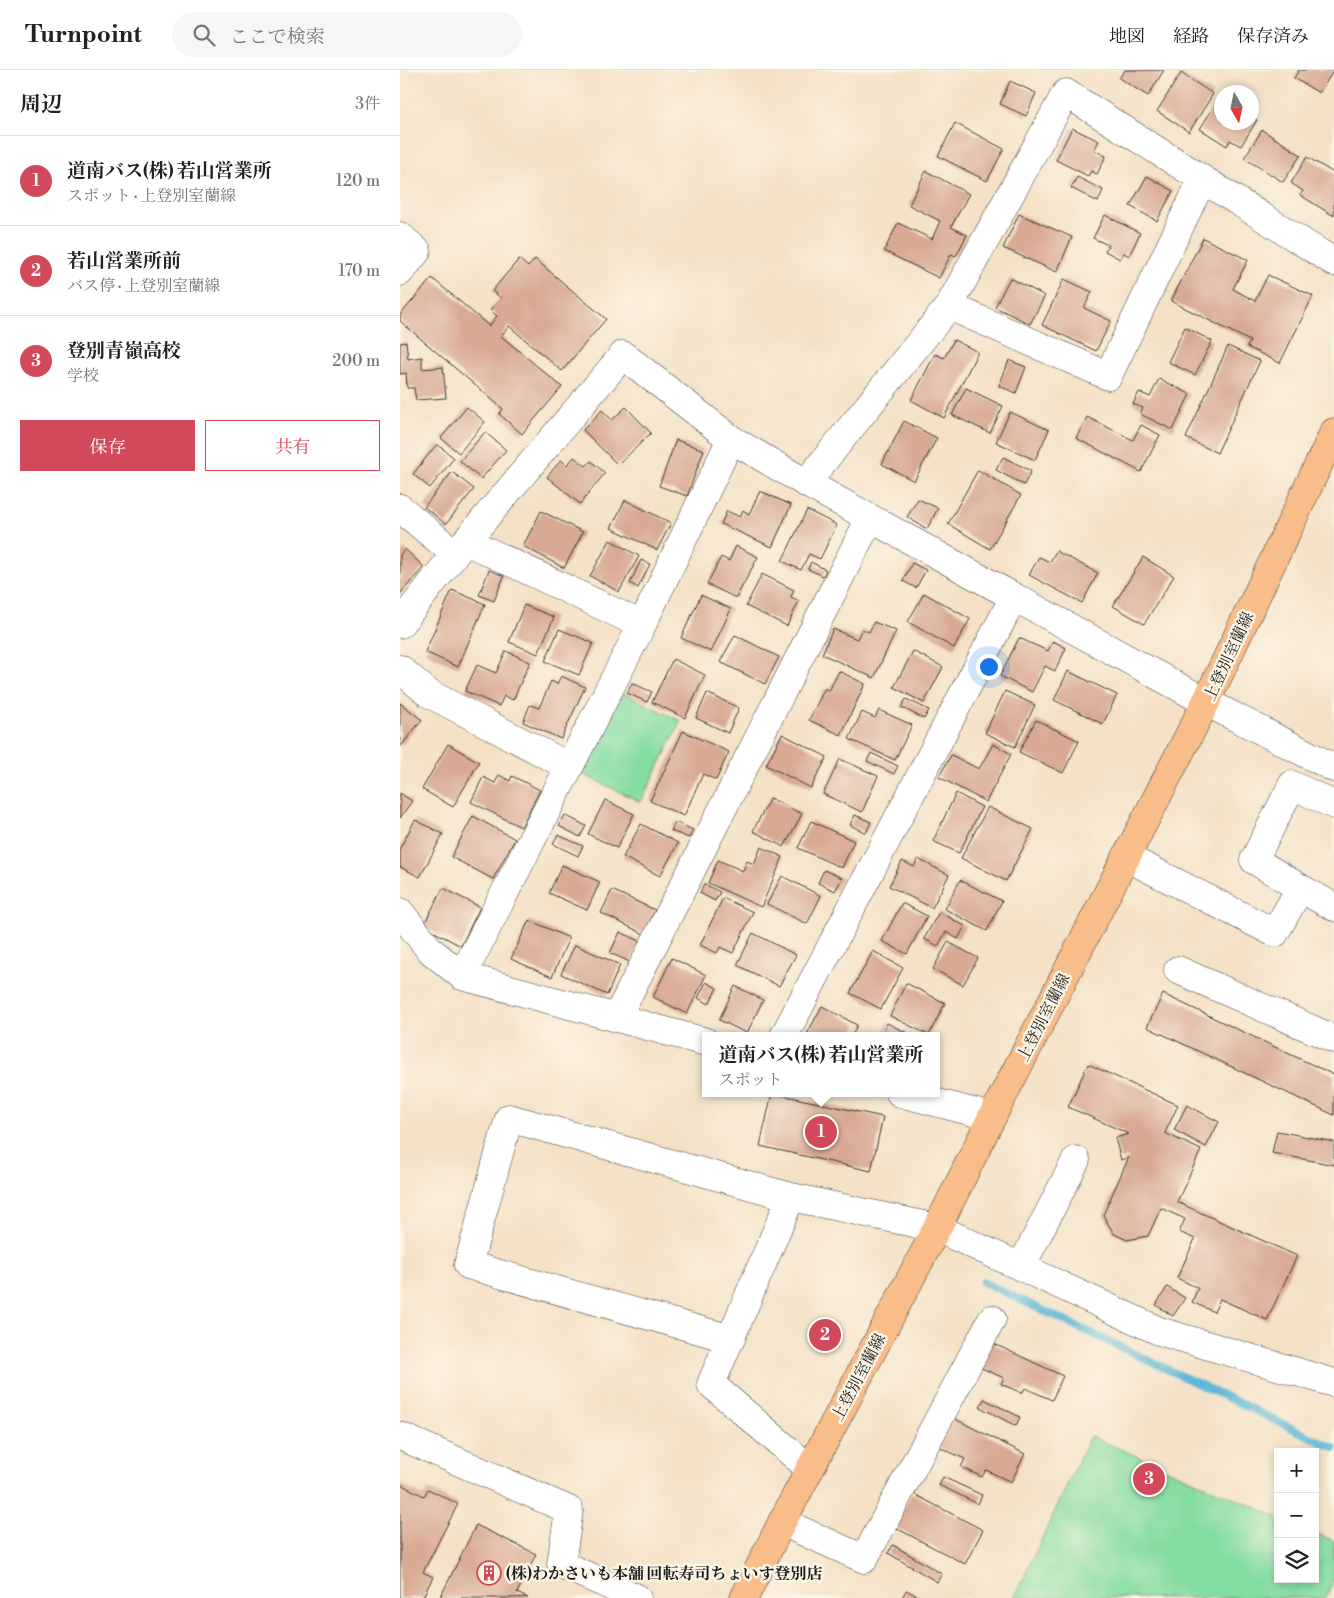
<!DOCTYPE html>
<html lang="ja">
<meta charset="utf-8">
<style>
body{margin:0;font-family:"Libre Bodoni","Noto Serif JP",serif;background:#f6f6f6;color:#222}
.controls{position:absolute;right:15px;bottom:15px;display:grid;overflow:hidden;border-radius:0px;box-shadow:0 2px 8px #0003}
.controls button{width:45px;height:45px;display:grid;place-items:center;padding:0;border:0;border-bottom:1px solid #e0e0e0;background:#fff;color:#222;font:25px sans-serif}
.compass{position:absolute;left:814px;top:15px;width:45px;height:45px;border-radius:50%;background:#fff;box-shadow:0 2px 8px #0003;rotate:171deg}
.you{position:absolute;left:588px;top:596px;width:18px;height:18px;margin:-12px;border:4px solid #fff;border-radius:50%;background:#1a73e8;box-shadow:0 0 0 8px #1a73e833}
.badge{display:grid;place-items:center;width:32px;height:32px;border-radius:50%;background:#d1495b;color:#fff;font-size:16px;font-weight:700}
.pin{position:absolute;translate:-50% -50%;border:2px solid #fff;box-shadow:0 1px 5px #0006}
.popup{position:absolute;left:302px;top:962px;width:238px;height:65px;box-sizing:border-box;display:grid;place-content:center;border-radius:0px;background:#fff;filter:drop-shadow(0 1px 4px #0005);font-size:16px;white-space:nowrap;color:#767676}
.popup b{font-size:19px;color:#222}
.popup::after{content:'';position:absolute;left:50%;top:100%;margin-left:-10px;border:10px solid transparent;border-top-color:#fff}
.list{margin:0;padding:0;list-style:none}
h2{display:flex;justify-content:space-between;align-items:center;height:65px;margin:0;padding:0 20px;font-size:21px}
h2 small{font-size:16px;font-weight:400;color:#767676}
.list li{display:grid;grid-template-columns:32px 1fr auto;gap:15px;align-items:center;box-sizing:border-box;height:90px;padding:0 20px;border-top:1px solid #e0e0e0}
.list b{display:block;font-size:19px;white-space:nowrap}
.list p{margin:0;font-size:16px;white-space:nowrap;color:#767676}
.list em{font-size:16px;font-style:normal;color:#767676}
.actions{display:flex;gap:10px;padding:15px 20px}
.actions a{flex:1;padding:11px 0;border:1px solid #d1495b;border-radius:0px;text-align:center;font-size:18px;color:#d1495b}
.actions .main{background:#d1495b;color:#fff}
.icon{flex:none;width:28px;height:28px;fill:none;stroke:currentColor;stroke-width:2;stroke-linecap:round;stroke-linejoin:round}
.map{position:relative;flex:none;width:934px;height:1528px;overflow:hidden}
header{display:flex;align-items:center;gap:30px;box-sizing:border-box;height:70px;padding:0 25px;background:#fff;border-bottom:1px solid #e0e0e0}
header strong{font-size:24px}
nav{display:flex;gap:28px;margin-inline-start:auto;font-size:18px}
.search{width:350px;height:45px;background:#f6f6f6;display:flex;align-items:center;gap:12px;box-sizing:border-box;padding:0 18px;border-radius:28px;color:#767676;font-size:19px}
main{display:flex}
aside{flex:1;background:#fff}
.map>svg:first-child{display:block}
</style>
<header>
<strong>Turnpoint</strong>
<div class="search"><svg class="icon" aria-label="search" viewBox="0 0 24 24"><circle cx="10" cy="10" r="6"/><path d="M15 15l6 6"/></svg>ここで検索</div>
<nav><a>地図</a><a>経路</a><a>保存済み</a></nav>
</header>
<main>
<aside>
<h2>周辺<small>3件</small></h2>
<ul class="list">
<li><span class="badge">1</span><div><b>道南バス(株) 若山営業所</b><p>スポット · 上登別室蘭線</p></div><em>120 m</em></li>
<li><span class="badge">2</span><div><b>若山営業所前</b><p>バス停 · 上登別室蘭線</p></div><em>170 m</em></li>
<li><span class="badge">3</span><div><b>登別青嶺高校</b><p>学校</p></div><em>200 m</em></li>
</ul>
<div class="actions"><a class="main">保存</a><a>共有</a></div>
</aside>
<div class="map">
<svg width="934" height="1528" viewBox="0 0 934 1528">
<rect width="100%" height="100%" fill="#fcf5e5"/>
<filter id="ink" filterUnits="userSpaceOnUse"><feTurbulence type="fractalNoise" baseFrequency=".02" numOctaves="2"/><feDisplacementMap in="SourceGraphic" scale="10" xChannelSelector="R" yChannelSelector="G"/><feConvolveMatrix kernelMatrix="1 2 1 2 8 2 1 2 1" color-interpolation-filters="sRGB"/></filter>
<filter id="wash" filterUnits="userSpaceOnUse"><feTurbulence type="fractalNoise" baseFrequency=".0096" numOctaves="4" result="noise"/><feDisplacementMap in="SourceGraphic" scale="20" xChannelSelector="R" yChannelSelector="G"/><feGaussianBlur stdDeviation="1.12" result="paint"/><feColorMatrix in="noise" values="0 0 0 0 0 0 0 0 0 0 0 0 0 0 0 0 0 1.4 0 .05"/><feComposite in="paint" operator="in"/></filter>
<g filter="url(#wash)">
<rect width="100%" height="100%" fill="#f4e1c6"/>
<path fill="#83dca2" stroke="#507c5f" d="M223,623L281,651L241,732L184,705Z
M690,1366L878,1447V1509H915V1463L934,1471V1510L925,1528H614Z"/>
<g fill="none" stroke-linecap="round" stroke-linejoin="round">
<path stroke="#57b6d6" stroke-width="8" d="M583,1212L934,1378"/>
</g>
<g id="blocks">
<path fill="#d8a993" d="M725,0H764L748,26L719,8Z
M899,0H934L919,23L894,8Z
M781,3L813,24L789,62L757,41Z
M610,11L636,23L626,46L600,34Z
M820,27L822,28V52H852V47L857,50L841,76L830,70L827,76L800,59Z
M555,53L604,79L587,111L538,86Z
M672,58L699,71L694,80L706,86L697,104L691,101L688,106L656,90Z
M862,60L901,85L883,112L844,88Z
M907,87L934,103V146L900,125L903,121L891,113Z
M526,101L569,124L551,157L567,165L556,186L551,184L539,208L484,181L498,153L532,169L540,151L509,135Z
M747,106L773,121L757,151L730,136Z
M677,107L703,120L698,132L671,118Z
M619,144L672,167L657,202L603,178Z
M705,145L740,163L729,186L724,183L720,189L705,181L708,175L693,168Z
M803,168L848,190L833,219L855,231L868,205L913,226L880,293L847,277L850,271L771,231Z
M119,189L128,197L135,189L206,249L162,301L109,256L101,266L162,317L122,364L99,344L103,339L0,251V245L32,208L89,256L97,246L90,240L101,228L92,221Z
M610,208L645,226L630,254L595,237Z
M664,209L692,222L684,238L711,251L696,281L642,255Z
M785,257L812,271L795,305L768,292Z
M554,270L578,282L544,348L511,330L535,284L544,288Z
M6,272L8,289L22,287V299L43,297L46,328L16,330L14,318H7L6,303L0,304V273Z
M828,276L860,291L817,383L786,368Z
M609,290L626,297L616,323L599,316Z
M759,309L790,324L773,360L740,344L743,338L733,334L739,322L750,327Z
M566,318L603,336L590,363L552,345Z
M67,337L85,352L59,383L41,368Z
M226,337L251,363L218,395L183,360L202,340L212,350Z
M610,342L649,360L635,390L596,372Z
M687,347L733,370L741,355L760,365L741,402L676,368Z
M504,351L537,368L514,411L482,394Z
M85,362L106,380L81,409L60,391Z
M276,370L304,380L287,426L259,416Z
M37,374L54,388L30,418L13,404Z
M174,387L186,396L191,391L205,403L180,434L147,407L161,390L167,395Z
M603,387L631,401L624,415L596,400Z
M578,400L621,425L590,479L548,454Z
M52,402L74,419L46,454L24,437Z
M360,421L391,435L372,477L321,454L327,441L340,447L343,440L349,444Z
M518,429L538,438L527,459L507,447Z
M225,430L271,453L257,480L211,458Z
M407,440L437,455L420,489L409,484L401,500L382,491Z
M141,441L183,462L164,498L123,476Z
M210,470L239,486L219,522L190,506Z
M336,476L358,487L336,528L307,514L321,487L329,491Z
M5,479L24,497L0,524V485Z
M656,481L698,503L682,533L629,505L639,487L650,492Z
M743,487L774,506L744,554L713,536Z
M241,490L250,494L238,518L230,513Z
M411,492L426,500L423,506L408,499Z
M512,493L526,500L516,518L503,511Z
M89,500L104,506L94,531L79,525Z
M362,504L394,520L391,527L399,531L387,556L346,536Z
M52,520L85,534L58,597L25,582Z
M524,523L570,549L554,578L508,552Z
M301,525L331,539L311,582L281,568Z
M124,535L154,547L138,584L109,572Z
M474,552L496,561L474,608L422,584L433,559L457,569L462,559L469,562Z
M159,559L193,573L179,605L145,591Z
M335,565L379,587L365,614L320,592Z
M619,568L648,581L653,571L666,578L655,601L645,596L632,622L600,606Z
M106,581L130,592L113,630L104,626L99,636L65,621L77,595L96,603Z
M513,581L543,597L524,633L494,617Z
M273,589L305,605L285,648L252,632Z
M439,601L465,614L441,665L409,650L425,618L429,621Z
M668,601L717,625L703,654L654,630Z
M161,606L185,617L161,669L123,652L130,635L139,638L151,611L157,614Z
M232,613L252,622L247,632L227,623Z
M605,621L635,635L615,677L585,663Z
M307,623L339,638L328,663L296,648Z
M506,629L529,640L524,649L501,637Z
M0,633L22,650L0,677Z
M479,640L512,655L495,690L449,669L462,642L475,648Z
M636,650L679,671L663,703L619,682Z
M283,661L329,682L316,710L303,704L284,746L250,731Z
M382,664L427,687L411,718L366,695Z
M48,674L79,692L53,737L22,719Z
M593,674L611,684L586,732L539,707L551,685L579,699Z
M471,683L498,696L494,704L467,691Z
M440,689L478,706L462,742L423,724Z
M99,705L110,711L112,706L140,720L121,757L71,732L83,707L95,713Z
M0,723L12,731L0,748Z
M556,723L582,737L559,783L533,771Z
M370,728L402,744L384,777L353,761Z
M205,730L234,744L217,778L188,764Z
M588,737L633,759L606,811L561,788Z
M165,745L186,756L180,767L159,756Z
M455,745L471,752L466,763L450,755Z
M73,746L115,769L93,809L51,787Z
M15,750L43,764L20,807L0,797V778Z
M411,751L454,771L442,798L398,778Z
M275,752L293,760L289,768L271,761Z
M241,754L278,773L260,806L223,787Z
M158,765L183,776L178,786L153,774Z
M361,777L383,787L361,837L308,813L318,790L343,801L347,791L354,794Z
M518,789L549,805L532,838L489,816L502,791L514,797Z
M162,795L200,812L187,840L149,823Z
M424,800L442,808L435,821L418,813Z
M382,806L421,826L407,854L367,834Z
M560,810L602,831L587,861L545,839Z
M304,814L320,822L315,831L300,823Z
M43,818L80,837L61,876L23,856Z
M212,820L255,840L244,864L201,843Z
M323,828L353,842L333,883L320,877L317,883L300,875Z
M502,833L527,846L507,884L482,871Z
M539,842L565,856L558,869L546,862L538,876L524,869Z
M129,850L169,868L152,907L111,889Z
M220,862L240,871L230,892L210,883Z
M353,863L396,885L379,916L337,895Z
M548,872L578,888L563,915L533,899Z
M175,875L220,895L207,925L161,904Z
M473,881L503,898L481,939L450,923Z
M272,888L306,905L287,944L253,927Z
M306,912L317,918L309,934L298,928Z
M506,913L545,933L529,965L490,946Z
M335,916L363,930L347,963L319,950Z
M763,924L934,1005V1045L747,957Z
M422,936L457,955L452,966H406Z
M487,953L513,966H481Z
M688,994L778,1035L765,1063L801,1080L777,1132L897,1186L867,1250L820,1229L814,1242L792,1232L798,1218L777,1208L795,1169L779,1162L785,1149L761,1138L748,1166L727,1170L714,1164L703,1145L729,1087L721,1090L715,1068L729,1064L668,1037Z
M372,1023L483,1047L471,1101L360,1076Z
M787,1035L819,1052L806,1077L774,1060Z
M877,1061L934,1072V1095L872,1083Z
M767,1217L785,1228L773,1246L756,1235Z
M590,1272L663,1306L652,1330L625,1318L622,1323L601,1314L604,1308L579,1297Z
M584,1329L620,1347L616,1356L580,1337Z
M553,1348L625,1384L611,1412L586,1400L582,1407L561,1397L565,1389L539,1377Z
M543,1407L582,1425L578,1434L539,1415Z
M0,1414L24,1426L28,1419L58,1434L23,1502L33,1507L23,1527L26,1528H0Z
M512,1423L583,1460L565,1494L494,1457Z
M76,1455L136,1484L117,1523L128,1528H40Z
M493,1475L542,1504L537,1512L488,1483Z
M506,1520L522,1528H502Z"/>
</g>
</g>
<g filter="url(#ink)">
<use href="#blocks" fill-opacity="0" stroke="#3c3a36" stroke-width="1"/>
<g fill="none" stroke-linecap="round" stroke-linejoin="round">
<g stroke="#3c3a36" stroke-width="29">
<path id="minor" d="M0,166L17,181L0,202
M549,236L708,306L802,110
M406,413L549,236L666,23L934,192
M0,438L55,484
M66,471L242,555
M0,554L55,484L223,285L331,369L406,413L806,632L934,698
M0,599L28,623L168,696
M726,787L875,863L900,818L934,837
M900,818L854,790L892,715L934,735
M0,842L30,880L62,906L306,972
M778,900L934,969
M62,906L242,555L331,369
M217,947L470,448
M384,966L614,527
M500,1023L592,1047
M621,1197L676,1090
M331,1269L68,1195L109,1048L391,1127
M0,1366L169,1440L161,1494L237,1528
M410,1399L311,1314L391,1127L537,1158L759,1261L934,1313
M382,1452L464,1489L592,1249"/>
</g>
<g stroke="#3c3a36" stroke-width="29">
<path id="major" d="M344,1528L382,1452L537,1158L592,1047L806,632L934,362"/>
</g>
<use href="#minor" stroke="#fff" stroke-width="28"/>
<use href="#major" stroke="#f8bd89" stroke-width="28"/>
</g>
</g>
<defs>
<g id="building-ring" transform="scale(1.25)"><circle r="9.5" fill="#fcf5e5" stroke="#d1495b" stroke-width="1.5"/><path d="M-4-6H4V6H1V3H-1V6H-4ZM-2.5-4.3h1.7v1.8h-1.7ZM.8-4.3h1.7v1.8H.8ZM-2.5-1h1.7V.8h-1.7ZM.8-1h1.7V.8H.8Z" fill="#d1495b"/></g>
</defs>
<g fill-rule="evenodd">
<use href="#building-ring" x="89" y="1503"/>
</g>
<g text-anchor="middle" stroke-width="5" stroke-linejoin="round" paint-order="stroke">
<g font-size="16" fill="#1c1c1c" stroke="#fcf5e5">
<text transform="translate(828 586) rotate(-65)" y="6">上登別室蘭線</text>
<text transform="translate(643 947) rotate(-63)" y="6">上登別室蘭線</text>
<text transform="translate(458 1307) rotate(-62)" y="6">上登別室蘭線</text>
</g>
<g font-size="16" font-weight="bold" fill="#1c1c1c" stroke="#fcf5e5" text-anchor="start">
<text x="106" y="1509">(株)わかさいも本舗 回転寿司ちょいす登別店</text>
</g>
</g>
</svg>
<div class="controls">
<button>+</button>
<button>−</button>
<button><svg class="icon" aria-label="layers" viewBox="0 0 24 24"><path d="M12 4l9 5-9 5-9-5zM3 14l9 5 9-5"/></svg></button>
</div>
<svg class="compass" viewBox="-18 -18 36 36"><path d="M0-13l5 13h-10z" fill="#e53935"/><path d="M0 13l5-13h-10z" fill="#767676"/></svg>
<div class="you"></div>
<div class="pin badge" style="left:421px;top:1062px">1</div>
<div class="popup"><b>道南バス(株) 若山営業所</b>スポット</div>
<div class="pin badge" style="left:425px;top:1265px">2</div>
<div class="pin badge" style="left:749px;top:1409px">3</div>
</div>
</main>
